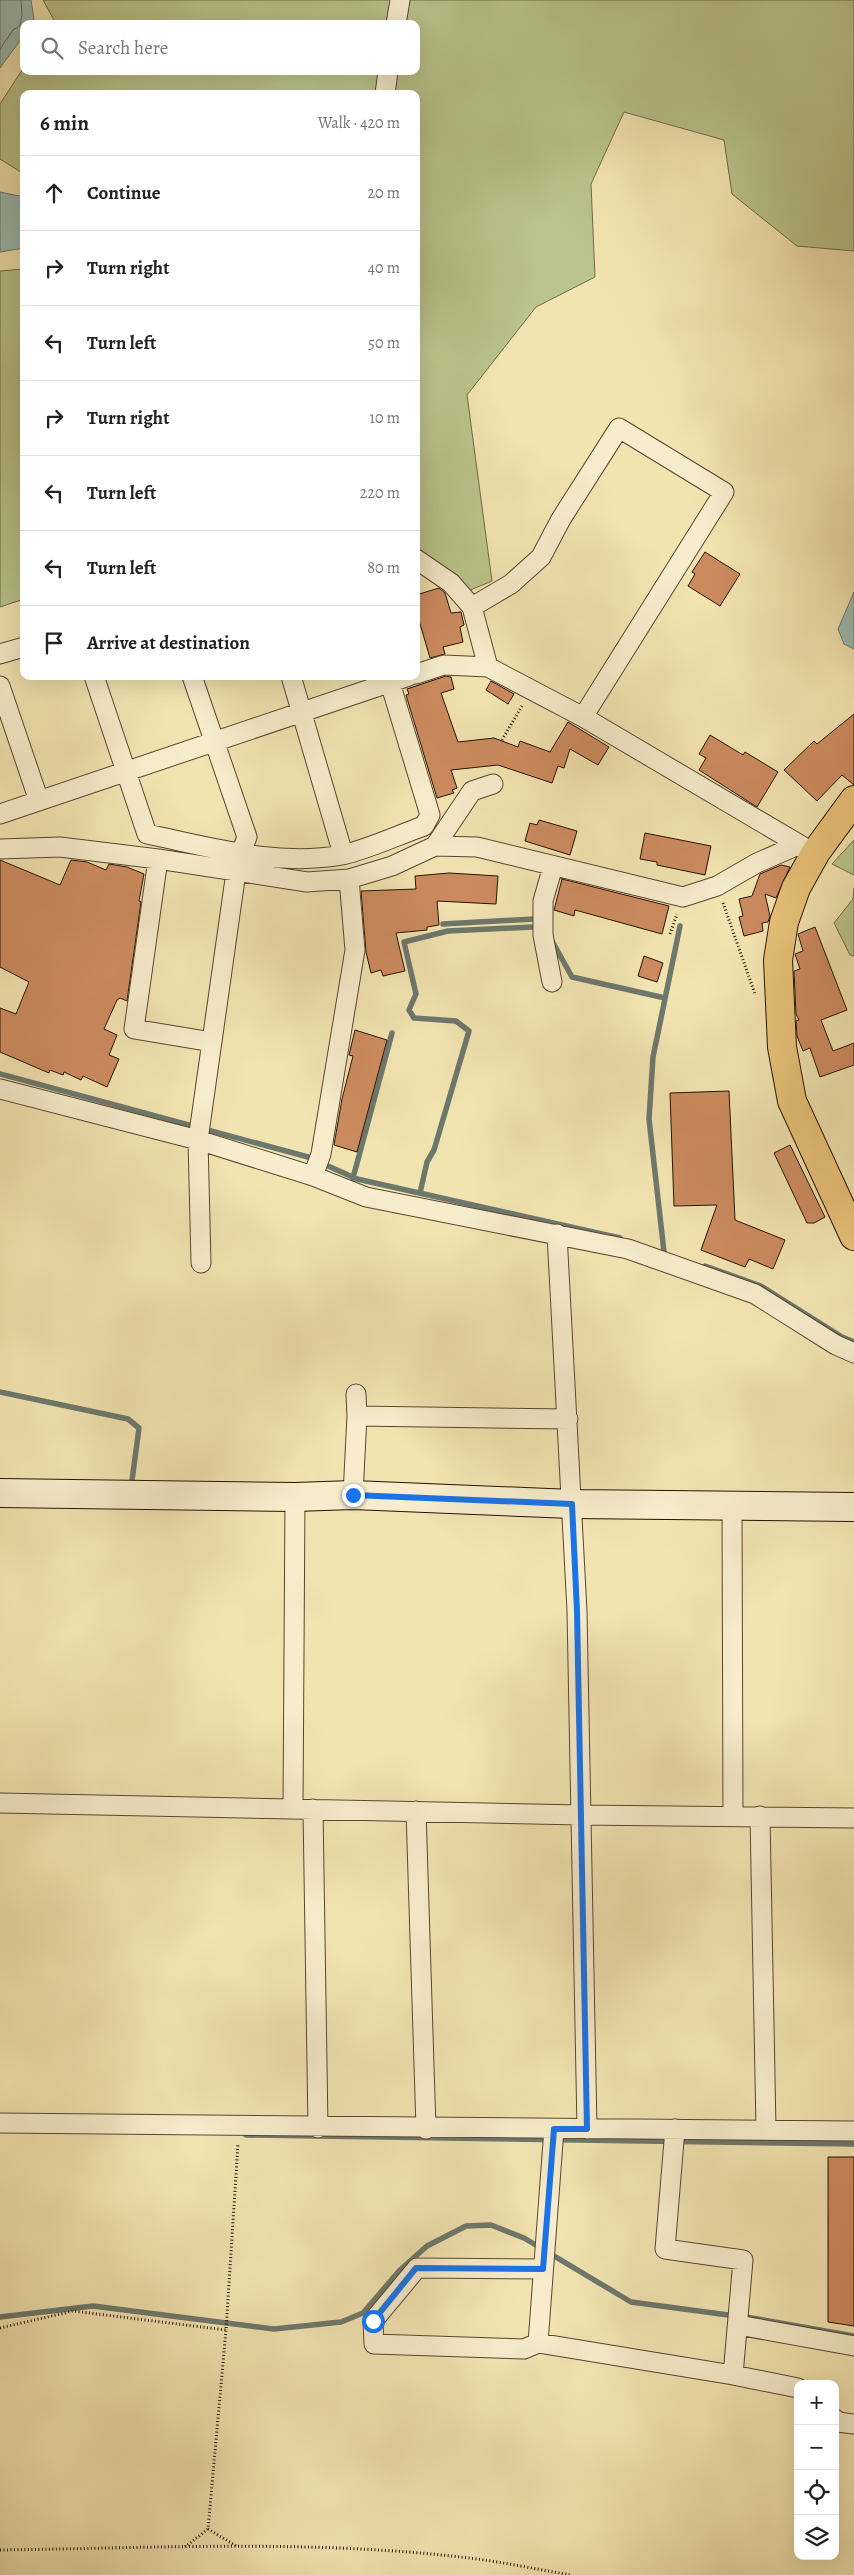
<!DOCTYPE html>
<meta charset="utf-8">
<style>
body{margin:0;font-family:Alegreya,serif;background:#f6f6f6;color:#222}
.controls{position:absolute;right:15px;bottom:15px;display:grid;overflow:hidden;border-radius:10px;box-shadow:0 5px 20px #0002}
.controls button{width:45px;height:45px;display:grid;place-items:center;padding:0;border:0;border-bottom:1px solid #e0e0e0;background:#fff;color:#222;font:25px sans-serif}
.stop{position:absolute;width:15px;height:15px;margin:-11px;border:4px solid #1a73e8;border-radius:50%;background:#fff}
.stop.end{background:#1a73e8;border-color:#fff;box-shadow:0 1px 5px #0008}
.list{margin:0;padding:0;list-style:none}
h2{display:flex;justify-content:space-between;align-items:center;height:65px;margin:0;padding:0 20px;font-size:21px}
h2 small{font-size:16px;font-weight:400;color:#767676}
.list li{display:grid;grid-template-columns:32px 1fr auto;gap:15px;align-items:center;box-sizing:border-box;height:75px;padding:0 20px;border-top:1px solid #e0e0e0}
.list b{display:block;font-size:19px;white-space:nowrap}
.list em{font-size:16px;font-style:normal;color:#767676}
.icon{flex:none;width:28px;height:28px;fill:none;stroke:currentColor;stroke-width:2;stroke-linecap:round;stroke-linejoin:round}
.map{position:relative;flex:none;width:854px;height:2575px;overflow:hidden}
.search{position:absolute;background:#fff;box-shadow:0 5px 20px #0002;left:20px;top:20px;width:400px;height:55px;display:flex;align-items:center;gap:12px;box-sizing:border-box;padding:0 18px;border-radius:10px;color:#767676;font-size:19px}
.panel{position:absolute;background:#fff;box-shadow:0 5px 20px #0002;left:20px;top:90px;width:400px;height:590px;border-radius:10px}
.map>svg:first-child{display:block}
</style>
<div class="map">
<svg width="854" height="2575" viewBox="0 0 854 2575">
<rect width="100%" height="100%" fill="#f2e4b1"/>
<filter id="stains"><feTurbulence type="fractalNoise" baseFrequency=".004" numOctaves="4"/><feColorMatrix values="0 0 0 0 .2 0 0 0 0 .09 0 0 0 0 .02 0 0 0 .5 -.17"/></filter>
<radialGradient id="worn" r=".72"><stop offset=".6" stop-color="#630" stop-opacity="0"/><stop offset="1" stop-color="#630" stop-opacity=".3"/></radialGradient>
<path fill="#bac48c" stroke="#706a48" d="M43,0H854V251L797,246L732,194L724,140L624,112L591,184L595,277L536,307L467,395L492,581L468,591L437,562L416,550V94H24V174L0,159V104L24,67V71H416V24H52L54,20Z
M24,269V599L0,607V271Z
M854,840V875L832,864Z
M854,888V956L850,955L834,923L853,899Z"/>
<path fill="#9cbdb3" stroke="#6d786d" d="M0,0H31L34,19L31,24H24V35L0,68Z
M0,192L24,197V248L0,252Z
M854,592V649L844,644L838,629Z"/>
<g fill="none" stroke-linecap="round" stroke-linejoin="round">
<path stroke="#62675c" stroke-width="1" d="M0,49L13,30L20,26L22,15L21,0"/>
<path stroke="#6d786d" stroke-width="5.5" d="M443,924L534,919
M552,941L572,977L665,998
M0,1074L308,1157L357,1179L620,1238
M353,1178L392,1033
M420,1193L427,1162L434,1150L469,1031L456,1021L414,1018L409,1010L416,994L404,942L448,931L533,927
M664,1252L649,1119L653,1057L680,926
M705,1266L761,1286L842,1337L854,1342
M0,1392L128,1419L139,1428L131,1488
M246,2135L854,2144
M0,2317L93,2306L274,2329L341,2322L363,2313L400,2270L427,2246L466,2226L491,2225L524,2238L631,2302L736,2316
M746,2317L854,2336"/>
</g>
<path fill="#cc8b5f" stroke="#271105" d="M705,552L740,574L720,606L688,586L695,574L692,572Z
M439,588L445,593L451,613L461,612L464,625L460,627L463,642L443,647L445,654L430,658L416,610V595Z
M446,676L451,677L454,689L441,693L458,742L494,738L518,747L520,741L550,752L568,722L609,747L598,765L570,749L564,768L558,766L552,783L498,765L451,770L457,788L452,790L454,793L437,798L406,695L409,694L407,689Z
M491,681L514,694L508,704L486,690Z
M854,714V785L842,775L817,801L784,770L814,741L817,744Z
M710,735L743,755L745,752L778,772L757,807L699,770L706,758L699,754Z
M539,820L577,831L570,855L525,841L530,823L537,825Z
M645,833L711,846L705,875L657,865V862L640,859Z
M0,860L60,885L71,860L87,862L106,870L109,864L127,867L144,874L139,901L141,902L127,1001L120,998L117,1000L104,1029L117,1035L109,1055L119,1059L107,1087L83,1076L81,1080L64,1072L63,1075L50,1070L49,1073L0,1052V1008L16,1014L29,982L0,967Z
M781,865L790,867L776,898L765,894L770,916L768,922L762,923L763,931L744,936L739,917L743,916L739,899L752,896L760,874Z
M449,873L498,876L496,904L437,901L439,925L427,927V930L396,933L405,971L383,976L381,970L371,973L366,952L361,891L416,889L415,876Z
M562,879L669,906L662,934L575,910L574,916L554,910Z
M815,927L847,1010L821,1020L833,1051L854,1043V1065L820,1077L810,1048L803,1051L797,1036L796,1021L799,1020L796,1014L794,971L800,969L795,954L803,951L798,934Z
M644,956L663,963L657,982L638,976Z
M355,1030L387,1040L357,1152L334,1145L342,1099L353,1056L349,1055Z
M729,1091L735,1220L785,1240L773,1269L749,1259L745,1267L701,1250L717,1205L674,1206L670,1093Z
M790,1145L825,1217L814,1223H807L774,1153Z
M828,2157H854V2326L828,2322Z"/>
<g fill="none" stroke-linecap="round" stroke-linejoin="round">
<g stroke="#5a4630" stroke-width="21">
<path id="street" d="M396,24L400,0
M385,94L388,71
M416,559L451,583L472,607
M0,654L24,647
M488,667L472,607L511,584L541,557L561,519L619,428L724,492L583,717
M416,674L444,665L488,667L583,717L807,849
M94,676L147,834C210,847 277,867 342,855C369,849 398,835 424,826L430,815L388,676
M192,676L247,837L241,853
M291,676L343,854
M0,686L39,801
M0,814L409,676
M435,846L472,791L493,784
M0,849L60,847L158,859L307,882L349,879L392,866L435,846L477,847L683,897L717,886L757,863L798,845
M158,859L134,1029L212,1042
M552,982L543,935V901L553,866
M0,1089L198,1140L313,1176L366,1197L628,1249L755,1294L836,1345L854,1353
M313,1176L321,1154L355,950L349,879
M557,1234L577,1611L587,2129
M201,1263L198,1140L236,872
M357,1416L568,1419
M353,1495L357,1416L356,1394
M732,1506L733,1816
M0,1803L580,1815L854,1818
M293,1808L295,1497
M313,1809L318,2128
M416,1811L426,2129
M760,1816L766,2129
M0,2123L854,2131
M554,2129L538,2343L733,2375L743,2260L665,2249L675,2129
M738,2325L854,2346
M538,2343L524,2349L374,2344L373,2321L417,2268L543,2269
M733,2375L798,2388
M835,2419L838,2422L854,2424"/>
</g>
<g stroke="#271105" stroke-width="30">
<path id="secondary" d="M0,1493L295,1497L353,1495L572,1504L854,1507"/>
</g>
<g stroke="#271105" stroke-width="30">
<path id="primary" d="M854,800L816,852L796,888L784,922L778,960L782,1047L792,1101L854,1236"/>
</g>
<path stroke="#271105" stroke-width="3" stroke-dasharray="1 2.5" stroke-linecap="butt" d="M502,740L522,706
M723,903L755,994
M670,934L677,914
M0,2328L73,2311L226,2330
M208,2529L238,2547
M185,2547L208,2529L226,2330L238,2144
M0,2550C158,2548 320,2539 477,2559C508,2563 540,2570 571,2575"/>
<use href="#street" stroke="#f7edcc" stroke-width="19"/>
<use href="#secondary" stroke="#f7edcc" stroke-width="28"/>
<use href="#primary" stroke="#e9c278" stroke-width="28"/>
</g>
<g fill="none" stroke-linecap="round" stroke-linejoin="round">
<path stroke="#1a73e8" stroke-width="6" d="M353,1495L572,1504L577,1611L587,2129H554L543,2269L416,2268L373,2321"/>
</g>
<rect width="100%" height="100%" filter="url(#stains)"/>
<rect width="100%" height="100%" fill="url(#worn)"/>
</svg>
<div class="controls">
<button>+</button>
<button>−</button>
<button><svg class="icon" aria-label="locate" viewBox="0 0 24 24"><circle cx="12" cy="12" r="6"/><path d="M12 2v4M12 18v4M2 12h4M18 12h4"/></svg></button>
<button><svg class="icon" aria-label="layers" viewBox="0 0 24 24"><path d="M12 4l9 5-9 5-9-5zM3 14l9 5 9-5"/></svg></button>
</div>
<div class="stop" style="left:373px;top:2321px"></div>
<div class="stop end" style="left:353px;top:1495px"></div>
<div class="search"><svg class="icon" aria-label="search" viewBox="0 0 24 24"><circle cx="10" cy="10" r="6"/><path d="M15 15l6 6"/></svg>Search here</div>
<section class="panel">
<h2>6 min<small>Walk · 420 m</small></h2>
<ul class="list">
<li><svg class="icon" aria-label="ahead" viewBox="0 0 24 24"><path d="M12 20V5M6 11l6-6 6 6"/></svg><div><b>Continue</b></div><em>20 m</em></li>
<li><svg class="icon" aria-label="right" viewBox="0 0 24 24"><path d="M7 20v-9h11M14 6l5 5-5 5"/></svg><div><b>Turn right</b></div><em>40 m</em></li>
<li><svg class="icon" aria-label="left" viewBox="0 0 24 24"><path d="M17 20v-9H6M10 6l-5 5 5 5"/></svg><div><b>Turn left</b></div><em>50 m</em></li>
<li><svg class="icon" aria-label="right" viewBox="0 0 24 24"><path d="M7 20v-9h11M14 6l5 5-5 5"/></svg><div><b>Turn right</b></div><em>10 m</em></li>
<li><svg class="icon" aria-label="left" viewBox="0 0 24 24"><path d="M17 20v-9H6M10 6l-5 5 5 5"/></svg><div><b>Turn left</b></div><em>220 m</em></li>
<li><svg class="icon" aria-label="left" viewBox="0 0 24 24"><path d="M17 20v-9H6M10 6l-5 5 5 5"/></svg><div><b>Turn left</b></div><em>80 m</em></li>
<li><svg class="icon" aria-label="arrive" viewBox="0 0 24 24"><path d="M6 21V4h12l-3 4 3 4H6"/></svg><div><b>Arrive at destination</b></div></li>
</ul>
</section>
</div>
